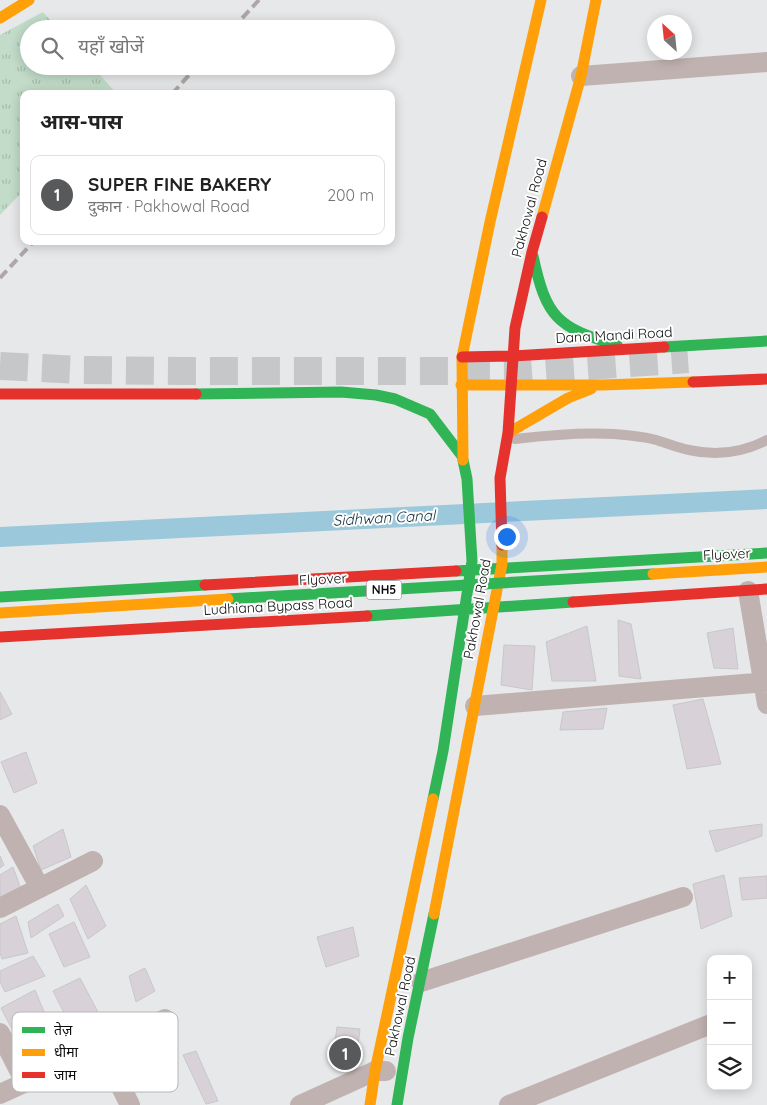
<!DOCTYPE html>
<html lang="hi">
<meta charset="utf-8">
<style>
body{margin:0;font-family:Quicksand,"Noto Sans Devanagari",sans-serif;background:#f2f2f2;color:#222}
.controls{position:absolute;right:15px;bottom:15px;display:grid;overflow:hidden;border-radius:10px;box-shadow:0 2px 12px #0003}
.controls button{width:45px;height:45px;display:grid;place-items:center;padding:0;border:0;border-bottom:1px solid #e0e0e0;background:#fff;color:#222;font:25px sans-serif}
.compass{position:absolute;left:647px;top:15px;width:45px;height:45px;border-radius:50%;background:#fff;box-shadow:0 2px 12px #0003;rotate:333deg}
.you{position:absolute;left:506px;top:536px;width:18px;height:18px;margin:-12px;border:4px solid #fff;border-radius:50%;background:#1a73e8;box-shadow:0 0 0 8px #1a73e833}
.badge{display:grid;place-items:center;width:32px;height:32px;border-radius:50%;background:#58595a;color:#fff;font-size:16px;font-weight:700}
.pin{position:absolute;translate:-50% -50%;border:2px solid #fff;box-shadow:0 1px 5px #0006}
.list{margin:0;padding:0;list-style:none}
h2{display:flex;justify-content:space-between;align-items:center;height:65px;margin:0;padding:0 20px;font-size:21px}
h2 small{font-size:16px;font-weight:400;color:#767676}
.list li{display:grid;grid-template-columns:32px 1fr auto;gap:15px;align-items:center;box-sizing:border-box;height:80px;margin:0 10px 10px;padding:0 10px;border:1px solid #e0e0e0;border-radius:10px}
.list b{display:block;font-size:19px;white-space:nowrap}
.list p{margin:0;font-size:16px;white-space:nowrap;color:#767676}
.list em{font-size:16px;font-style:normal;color:#767676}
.icon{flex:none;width:28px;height:28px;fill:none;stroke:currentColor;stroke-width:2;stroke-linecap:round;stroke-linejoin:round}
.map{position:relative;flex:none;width:767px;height:1105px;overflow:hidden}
.search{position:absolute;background:#fff;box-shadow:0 2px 12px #0003;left:20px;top:20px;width:375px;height:55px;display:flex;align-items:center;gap:12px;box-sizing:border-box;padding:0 18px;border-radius:28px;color:#767676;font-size:19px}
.panel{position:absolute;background:#fff;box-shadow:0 2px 12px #0003;left:20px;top:90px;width:375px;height:155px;border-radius:10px}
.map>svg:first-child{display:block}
</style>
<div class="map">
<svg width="767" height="1105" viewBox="0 0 767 1105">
<defs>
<pattern id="park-tufts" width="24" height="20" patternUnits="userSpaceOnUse" patternTransform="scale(1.25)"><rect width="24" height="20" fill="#c2dcc9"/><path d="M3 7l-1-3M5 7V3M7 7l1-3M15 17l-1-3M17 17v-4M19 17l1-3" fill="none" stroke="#a5bcab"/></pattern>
</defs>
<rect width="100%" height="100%" fill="#e6e8e9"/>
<path fill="url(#park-tufts)" d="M43,12L58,29H29V66H92L117,94H24V190L0,215V35Z"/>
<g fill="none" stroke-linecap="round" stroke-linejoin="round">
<path stroke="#9cc8db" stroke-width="20" d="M0,537L767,499"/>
</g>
<path fill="#d9d1d8" stroke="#c7c8c8" d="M618,620L631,624L641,679L619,676Z
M587,626L596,681H552L546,642Z
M733,628L738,669L714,668L707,633Z
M504,645L535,646L532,690L501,685Z
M0,692L12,714L0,720Z
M703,699L721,764L687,769L673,705Z
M607,708L603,729L560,730L563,712Z
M26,752L37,783L14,793L1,762Z
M762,824V836L716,852L709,831Z
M63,829L71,857L41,870L33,846Z
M0,856L4,865L0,868Z
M13,867L21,889L0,899V875Z
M724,875L732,916L701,929L693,884Z
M767,876V898L742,900L739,878Z
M86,885L106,926L88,939L70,899Z
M58,904L64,916L31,938L28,922Z
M16,916L28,953L2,959L0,953V924Z
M74,922L90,957L64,967L49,934Z
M353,927L359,956L326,967L317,937Z
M33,956L45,976L5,992L0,982V971Z
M145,968L155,991L136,1002L129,976Z
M80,978L100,1016L73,1031L53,991Z
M35,990L45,1014L12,1029L1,1008Z
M337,1027L360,1029L355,1071L332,1063Z
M196,1051L218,1101L206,1104L183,1055Z"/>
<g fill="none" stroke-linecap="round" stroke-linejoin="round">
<path stroke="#c5c7c8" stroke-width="28" stroke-dasharray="28 14" stroke-linecap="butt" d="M0,366L82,370L181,371H519L688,359"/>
<path stroke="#c0b2b0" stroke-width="10" d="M515,439C548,435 581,432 614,434C626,435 640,436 652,439C665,442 677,448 689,450C716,456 742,453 767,440"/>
<path stroke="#c0b2b0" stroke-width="20" d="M581,76L767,62
M748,591L767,704
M475,706L767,682
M0,815L40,888
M0,908L93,861
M421,982L683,897
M0,1033L25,1082
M101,1047L130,1105
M0,1094L165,1019
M300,1105L375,1071H386
M509,1105L711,1024"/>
<path stroke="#30b455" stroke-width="11" d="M533,256C546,317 557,328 617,345
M664,347L767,341
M196,394L341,392L376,395L395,399L430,414L462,456
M456,571L767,553
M0,597L205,585
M367,616L573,602
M433,799L443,751L472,561L467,479L463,460
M397,1105L408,1038L434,914"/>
<path stroke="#ff9f0a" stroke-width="11" d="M0,18L29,0
M542,217L581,76L596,0
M461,385H602L693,382
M508,433L568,398L591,389
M463,460L462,357L490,222L541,0
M434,914L502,564V545
M370,1105L375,1071L433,799"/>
<path stroke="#e5322d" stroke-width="11" d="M462,357L513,356L664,347
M693,382L767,379
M0,394H196
M502,545L500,478L508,433L515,328L532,252L542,217
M205,585L456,571
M573,602L767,589
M0,637L367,616"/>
<path stroke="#afa7a7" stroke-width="4" stroke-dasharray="10 5" stroke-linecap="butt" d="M232,29L259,0
M172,94L197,66
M0,278L34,241"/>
<path stroke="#30b455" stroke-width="11" d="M228,599L653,574"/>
<path stroke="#ff9f0a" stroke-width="11" d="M653,574L767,567
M0,613L228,599"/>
</g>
<g text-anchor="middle" stroke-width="4" stroke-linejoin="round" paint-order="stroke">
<rect fill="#fff" stroke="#545556" stroke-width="1" x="366.5" y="580.5" width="35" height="19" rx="4"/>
<g font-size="12" font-weight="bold" fill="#0b0c0d">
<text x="384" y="594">NH5</text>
</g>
<g font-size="14" fill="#0b0c0d" stroke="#fff">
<text transform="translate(529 208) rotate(-75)" y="5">Pakhowal Road</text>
<text transform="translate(614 335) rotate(-3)" y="5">Dana Mandi Road</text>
<text transform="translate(727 554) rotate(-3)" y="5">Flyover</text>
<text transform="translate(323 579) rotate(-3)" y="5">Flyover</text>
<text transform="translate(278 606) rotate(-3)" y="5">Ludhiana Bypass Road</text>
<text transform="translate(477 609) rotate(-80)" y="5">Pakhowal Road</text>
<text transform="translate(400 1006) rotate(-78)" y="5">Pakhowal Road</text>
</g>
<g font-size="15" font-style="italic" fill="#12313c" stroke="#fff">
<text transform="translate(384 518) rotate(-3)" y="5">Sidhwan Canal</text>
</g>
</g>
<rect x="12" y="1012" width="166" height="80" rx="8" fill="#fff" stroke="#b6b6b6" stroke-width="1"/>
<rect x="22" y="1027" width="23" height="6" fill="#30b455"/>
<rect x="22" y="1049" width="23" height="7" fill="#ff9f0a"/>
<rect x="22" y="1072" width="23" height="6" fill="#e5322d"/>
<g font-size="14" fill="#0b0c0d">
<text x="54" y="1035">तेज़</text>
<text x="54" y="1057">धीमा</text>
<text x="54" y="1080">जाम</text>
</g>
</svg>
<div class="controls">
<button>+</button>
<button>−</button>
<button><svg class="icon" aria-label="layers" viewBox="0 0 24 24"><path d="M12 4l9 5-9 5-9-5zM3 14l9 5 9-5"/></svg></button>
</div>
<svg class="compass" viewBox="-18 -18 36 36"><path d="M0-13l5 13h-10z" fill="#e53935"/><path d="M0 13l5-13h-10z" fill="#767676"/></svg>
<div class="you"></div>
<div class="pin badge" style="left:345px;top:1054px">1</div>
<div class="search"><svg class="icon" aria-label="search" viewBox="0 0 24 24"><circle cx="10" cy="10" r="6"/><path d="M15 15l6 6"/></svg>यहाँ खोजें</div>
<section class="panel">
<h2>आस-पास<small></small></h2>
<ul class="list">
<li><span class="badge">1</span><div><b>SUPER FINE BAKERY</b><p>दुकान · Pakhowal Road</p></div><em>200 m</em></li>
</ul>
</section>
</div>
